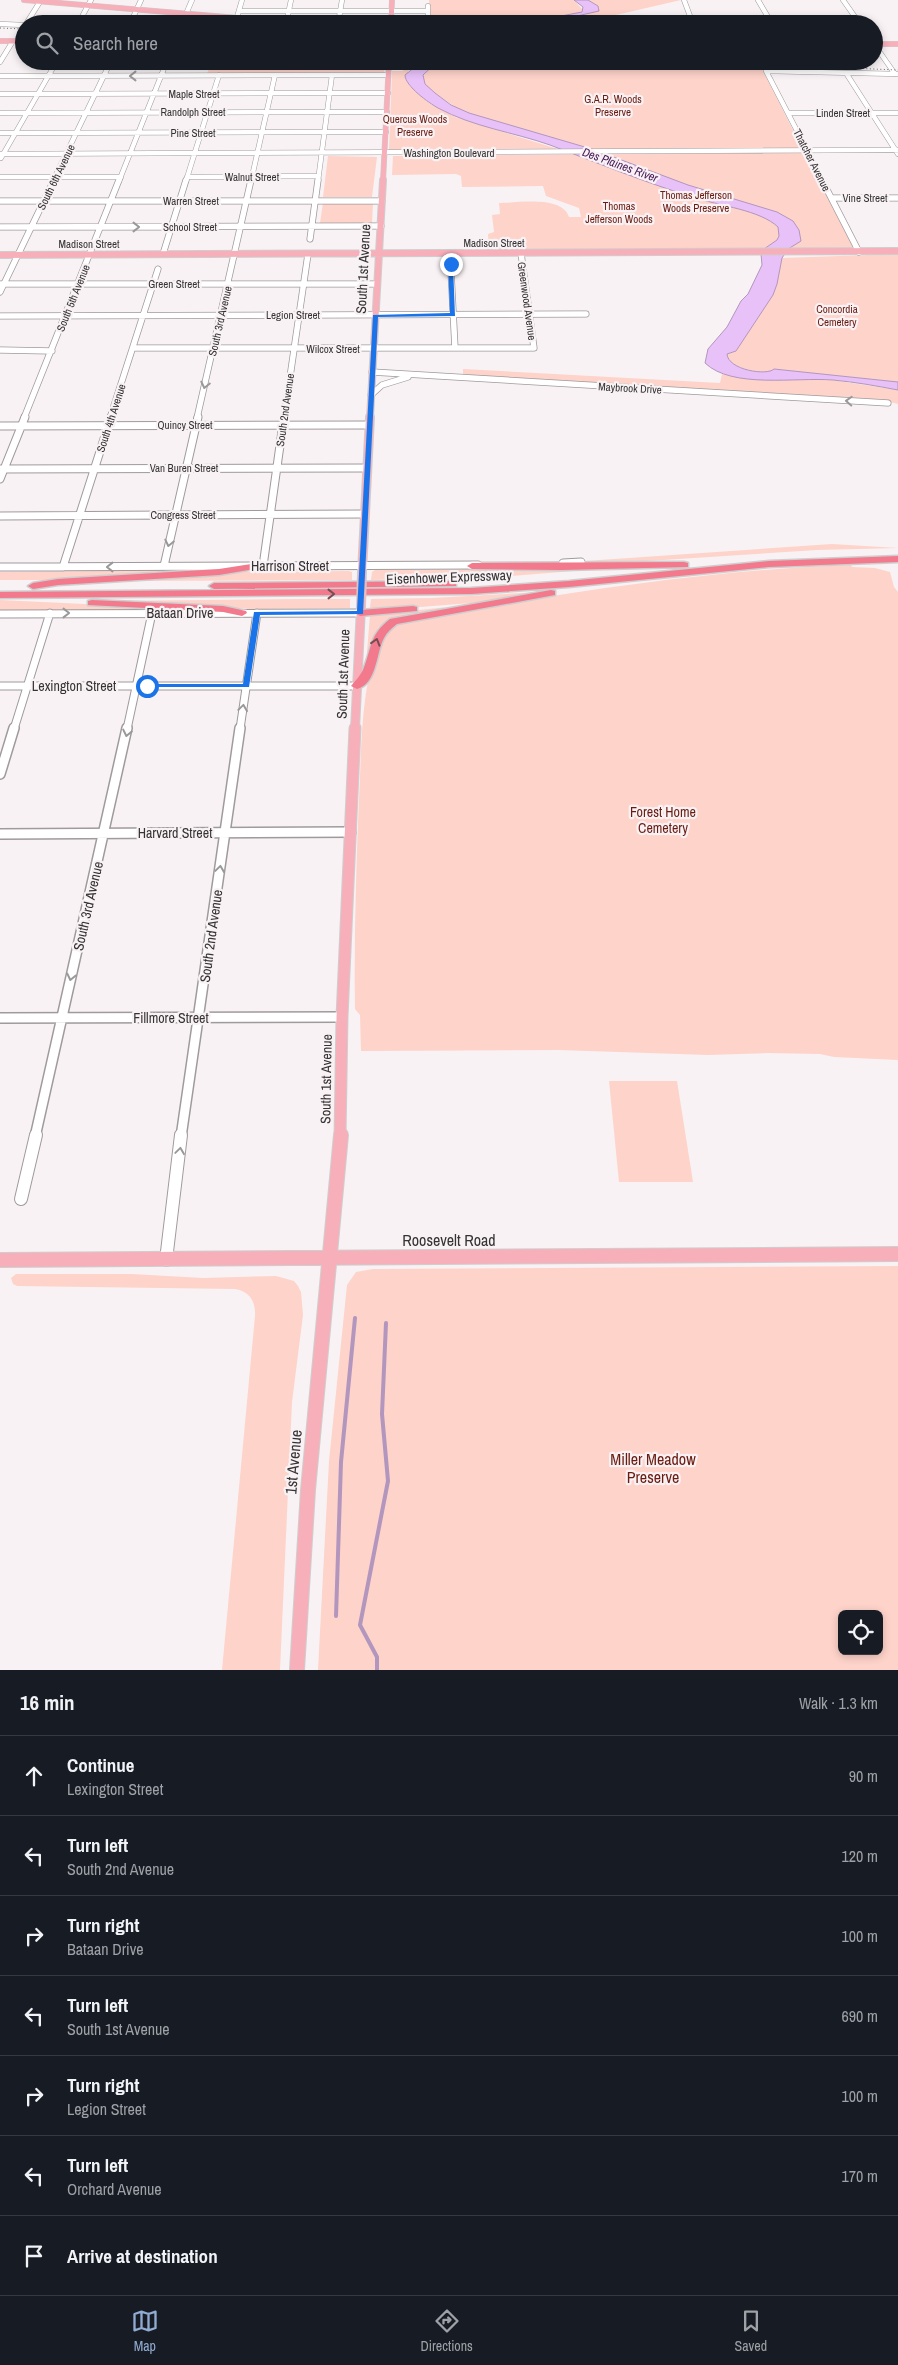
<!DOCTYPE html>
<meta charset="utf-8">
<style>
body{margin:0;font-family:"Archivo Narrow",sans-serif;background:#20242c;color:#f1f3f6}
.controls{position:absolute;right:15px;bottom:15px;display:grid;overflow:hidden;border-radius:8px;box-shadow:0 2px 8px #0003}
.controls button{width:45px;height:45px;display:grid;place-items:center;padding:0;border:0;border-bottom:1px solid #363941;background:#171b24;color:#f1f3f6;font:25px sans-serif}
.stop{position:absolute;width:15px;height:15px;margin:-11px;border:4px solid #1a73e8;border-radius:50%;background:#fff}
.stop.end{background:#1a73e8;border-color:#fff;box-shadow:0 1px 5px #0008}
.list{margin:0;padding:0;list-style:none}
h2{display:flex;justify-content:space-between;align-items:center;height:65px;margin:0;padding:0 20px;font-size:21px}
h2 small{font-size:16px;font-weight:400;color:#9ea1a6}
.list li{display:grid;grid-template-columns:32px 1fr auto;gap:15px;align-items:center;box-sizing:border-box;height:80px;padding:0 20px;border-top:1px solid #363941}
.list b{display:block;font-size:19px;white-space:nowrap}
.list p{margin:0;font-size:16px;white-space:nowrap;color:#9ea1a6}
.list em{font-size:16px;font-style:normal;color:#9ea1a6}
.icon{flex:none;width:28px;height:28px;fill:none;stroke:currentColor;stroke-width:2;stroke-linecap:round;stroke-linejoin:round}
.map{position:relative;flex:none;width:898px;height:1670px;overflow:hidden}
.search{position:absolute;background:#171b24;box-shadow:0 2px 8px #0003;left:15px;right:15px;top:15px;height:55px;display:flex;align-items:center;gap:12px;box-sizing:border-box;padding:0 18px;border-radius:28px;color:#9ea1a6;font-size:19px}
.sheet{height:625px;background:#171b24}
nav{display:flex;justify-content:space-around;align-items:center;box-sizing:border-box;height:70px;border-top:1px solid #363941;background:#171b24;font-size:14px;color:#9ea1a6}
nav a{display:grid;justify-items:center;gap:2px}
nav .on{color:#91acd2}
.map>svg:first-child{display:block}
</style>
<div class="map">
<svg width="898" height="1670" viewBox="0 0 898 1670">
<rect width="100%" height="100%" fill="#f8f2f4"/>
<path fill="#fed3ca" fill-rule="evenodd" d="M429,0H574L583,10L579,13L520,24H430Z
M588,0H681L577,24H542L584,16L595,4Z
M227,61H385L384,74H207L211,63Z
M416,61H422L408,71L409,85L429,103L455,117L561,150H389L392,71H403L404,66H411Z
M438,61H640L761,67L802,148L595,150L484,119L458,109L428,88L424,81L423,75Z
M804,152L854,249L492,250L489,248L488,234L494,232L492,215L500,214L499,203C517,203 562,195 569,217H581L579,208L546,196L543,186L462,187L461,176L456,174L392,175L393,156H395Z
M328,156L377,157L372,197H323Z
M323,203H373L372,223H320Z
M898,254V382L775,369C766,376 729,370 727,354L736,351L773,295L777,284L782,258Z
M463,369L720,383L722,374L751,379L832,380L898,390V404L886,401L463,376Z
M832,544L898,548L817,550L585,565V561Z
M851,565L852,567L875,568L890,572L894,587L898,592V1060L834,1057L820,1054L768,1053L708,1055L558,1050L361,1051L360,1015L355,1009C354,939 356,870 359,799C362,744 360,681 384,630L406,620C554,595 701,570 851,565Z
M585,569L586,570L498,577L371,580L372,572L375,570Z
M187,570H210L61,580H0V572Z
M349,571L352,572V580L119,581L246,572Z
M541,592L484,602L382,610H374L370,607L371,599L432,598Z
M301,599H350V608L250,609L102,601Z
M0,600L211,610H0Z
M448,607L396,618L383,624L378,628L369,652H367L370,615Z
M609,1081H677L693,1182H619Z
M898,1266V1670H318L329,1461L347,1285L356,1272L373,1269ZM842,1614H879V1651H842Z
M16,1274H132L203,1278L276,1276L294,1281L298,1286L301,1292L303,1315L292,1402L280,1670H222L255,1316C256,1301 249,1291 235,1289L17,1286L13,1284L11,1278Z"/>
<path fill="#e7c1f8" stroke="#b296bd" d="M574,0H588L598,6L599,11L542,24H520L582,12L583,7Z
M422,61H438L423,75L425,84L435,93L451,105L469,113L595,150L688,185L777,212L793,221L799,230L801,241L788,249L782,258L777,284L773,295L736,351L727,354C728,370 767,376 774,369L898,382V390C877,386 855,382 833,380C796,377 732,389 705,363L708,349L727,327L741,301L748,294L762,265L761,254L764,249L777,240L779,236L778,227C760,210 720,206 696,198C646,183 598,163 550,145C513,132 473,127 438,108C429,103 405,86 405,75Z"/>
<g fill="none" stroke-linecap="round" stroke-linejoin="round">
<path stroke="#b296bd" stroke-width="4" d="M336,1616L341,1462L355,1318
M377,1670V1657L360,1625L388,1481L382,1414L386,1323"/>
<g stroke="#9f9a9c" stroke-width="5.5">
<path id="minor-far4" d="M684,0L693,24
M758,0L772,24
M843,0L860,24
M428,6V24
M239,11H428
M186,14L192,0
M0,24L24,25
M26,24L41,0
M78,24L91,0
M130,24L141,0
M235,24L242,0
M286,24L291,0
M338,24L342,0
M622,24L633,21H625L627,22
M874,44L895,74
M752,61L794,63
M0,62L13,41
M846,73L898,154
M0,76L388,75
M0,94L388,93
M0,113L387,112
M788,113H898
M0,133L386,132
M0,154L898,150
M1,158L57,61
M0,177H121
M187,177L318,176
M53,181L111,61
M119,181L167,61
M186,181L219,75
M251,181L275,75
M318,181L332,75
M823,181L766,71L898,74"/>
</g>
<g stroke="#9f9a9c" stroke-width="7">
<path id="minor-far3" d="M822,180L859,252
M832,198H898
M0,201H382
M0,227L381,226
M310,239L318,180
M450,253L455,348
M163,254L186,180
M0,284H377
M0,292L54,180
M0,316L586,314
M133,348H534L521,253
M0,350L52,351
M372,372L888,403
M371,395L382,385L408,377
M24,418L119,180
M110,418L158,269
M197,418L251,180
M284,418L308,254"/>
</g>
<g stroke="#9f9a9c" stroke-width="9">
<path id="minor-far2" d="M0,426L369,425
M0,469L367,468
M0,479L25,417
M0,516L365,514
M563,563L581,562
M164,566L198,417
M263,566L284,417
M0,567L478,565
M63,567L111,417
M0,614L360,613
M0,686H357
M14,729L50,613
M127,729L152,613
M240,729L257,613"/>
</g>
<g stroke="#9f9a9c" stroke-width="12">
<path id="minor-far1" d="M0,774L14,728
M0,834L351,832
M0,1018L342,1017
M35,1137L127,728
M181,1137L240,728"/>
</g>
<g stroke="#9f9a9c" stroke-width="14">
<path id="minor" d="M21,1199L36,1135
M166,1260L181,1135"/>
</g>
<g stroke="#cfcece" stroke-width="6">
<path id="major-far4" d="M24,0L308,24
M391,24L392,0
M0,41H24
M874,44H898
M383,181L389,61"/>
</g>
<g stroke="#cfcece" stroke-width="8">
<path id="major-far3" d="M0,255L898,251
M370,418L383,180"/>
</g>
<g stroke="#cfcece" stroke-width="10">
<path id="major-far2" d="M362,572L370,417
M355,729L361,607"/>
</g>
<g stroke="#cfcece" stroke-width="13">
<path id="major-far1" d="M340,1137L342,1017L355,728"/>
</g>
<g stroke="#cfcece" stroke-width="16">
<path id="major" d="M0,1260L898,1254
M297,1670L308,1490L341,1135"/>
</g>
<g stroke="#cfcece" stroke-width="3">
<path id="highway" d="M898,556V562L769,567L569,587L471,594L0,598V592L471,588L569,581L769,561Z
M684,562L688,563V567L562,570L472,569L467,566L472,563Z
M257,563L261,564V568L219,575L58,585L33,589L28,586L33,583L58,579L219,569Z
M452,581L456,582V586L214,589L209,586L214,583Z
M551,590L555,591V595L397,624C392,628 387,632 384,638C376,653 377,684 357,689L351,686C355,681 360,676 363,670C372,648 369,635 390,619Z
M92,600L223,606L246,611L247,613L242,616L223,612L88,605V601Z
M413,606L417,607V611L360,616L355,613L360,610Z"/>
</g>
<use href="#minor-far4" stroke="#fff" stroke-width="4.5"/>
<use href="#minor-far3" stroke="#fff" stroke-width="5.5"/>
<use href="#minor-far2" stroke="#fff" stroke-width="7"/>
<use href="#minor-far1" stroke="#fff" stroke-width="9"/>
<use href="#minor" stroke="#fff" stroke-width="12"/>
<use href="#major-far4" stroke="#f7afba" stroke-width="5"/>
<use href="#major-far3" stroke="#f7afba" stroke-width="6"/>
<use href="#major-far2" stroke="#f7afba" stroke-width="8"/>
<use href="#major-far1" stroke="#f7afba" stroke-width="11"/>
<use href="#major" stroke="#f7afba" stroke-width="14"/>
<use href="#highway" fill="#f27a8c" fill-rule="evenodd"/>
<path stroke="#676465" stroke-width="1" stroke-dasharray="1 2.5" stroke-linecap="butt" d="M0,28L24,29
M674,61L898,70"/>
<g stroke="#cfcece" stroke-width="10" stroke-linecap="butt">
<path id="major-bridge" d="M361,607L362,572"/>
</g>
<use href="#major-bridge" stroke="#f7afba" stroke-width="8"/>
</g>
<defs><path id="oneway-chevron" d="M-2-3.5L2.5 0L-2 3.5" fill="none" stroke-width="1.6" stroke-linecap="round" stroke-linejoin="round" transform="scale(1.25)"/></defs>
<g stroke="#9a999a">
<use href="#oneway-chevron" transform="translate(133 76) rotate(180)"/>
<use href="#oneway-chevron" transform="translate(136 227)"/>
<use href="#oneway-chevron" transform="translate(205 385) rotate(103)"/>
<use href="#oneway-chevron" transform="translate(849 401) rotate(-177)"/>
<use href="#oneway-chevron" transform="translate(169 543) rotate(103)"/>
<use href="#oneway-chevron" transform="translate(110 567) rotate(180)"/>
<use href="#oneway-chevron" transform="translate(66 613)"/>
<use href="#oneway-chevron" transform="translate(243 708) rotate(-82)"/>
<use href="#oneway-chevron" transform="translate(127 733) rotate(102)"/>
<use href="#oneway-chevron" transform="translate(220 869) rotate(-82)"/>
<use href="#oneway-chevron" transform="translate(71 977) rotate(103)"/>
<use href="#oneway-chevron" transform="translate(180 1151) rotate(-82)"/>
</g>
<g stroke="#784c53">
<use href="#oneway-chevron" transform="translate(331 594)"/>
<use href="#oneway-chevron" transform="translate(376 642) rotate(-73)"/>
</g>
<path fill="#1a73e8" d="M451,263L453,264L455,316L378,317L363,614L260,615L249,687H144L143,686L147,684H243L254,612L357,611L373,315L450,313L448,264Z"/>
<g text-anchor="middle" stroke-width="4.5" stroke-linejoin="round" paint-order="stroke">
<g font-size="11" fill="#363334" stroke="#f8f2f4">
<text x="194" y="98">Maple Street</text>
<text x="193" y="116">Randolph Street</text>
<text x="843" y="117">Linden Street</text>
<text x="193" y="137">Pine Street</text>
<text x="449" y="157">Washington Boulevard</text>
<text transform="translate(812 160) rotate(63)" y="4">Thatcher Avenue</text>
<text transform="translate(56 177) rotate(-64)" y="4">South 6th Avenue</text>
<text x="252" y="181">Walnut Street</text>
<text x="865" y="202">Vine Street</text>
<text x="191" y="205">Warren Street</text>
<text x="190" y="231">School Street</text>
<text x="494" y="247">Madison Street</text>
<text x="89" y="248">Madison Street</text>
<text x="174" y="288">Green Street</text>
<text transform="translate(73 298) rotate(-68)" y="4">South 5th Avenue</text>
<text transform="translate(527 301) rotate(82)" y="4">Greenwood Avenue</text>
<text x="293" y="319">Legion Street</text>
<text transform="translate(220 321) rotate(-77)" y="4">South 3rd Avenue</text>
<text x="333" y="353">Wilcox Street</text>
<text transform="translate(630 388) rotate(3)" y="4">Maybrook Drive</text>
<text transform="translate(285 410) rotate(-82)" y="4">South 2nd Avenue</text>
<text transform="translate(111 418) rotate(-72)" y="4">South 4th Avenue</text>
<text x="185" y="429">Quincy Street</text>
<text x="184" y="472">Van Buren Street</text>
<text x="183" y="519">Congress Street</text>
</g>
<g font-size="11" fill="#6b1b10" stroke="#f8f2f4">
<text x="613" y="103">G.A.R. Woods<tspan x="613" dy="13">Preserve</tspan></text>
<text x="415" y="123">Quercus Woods<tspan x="415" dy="13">Preserve</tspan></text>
<text x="696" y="199">Thomas Jefferson<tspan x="696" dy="13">Woods Preserve</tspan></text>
<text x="619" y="210">Thomas<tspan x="619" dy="13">Jefferson Woods</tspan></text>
<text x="837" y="313">Concordia<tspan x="837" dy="13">Cemetery</tspan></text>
</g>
<g font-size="12" font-style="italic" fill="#451756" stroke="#f8f2f4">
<text transform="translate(620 165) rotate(20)" y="4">Des Plaines River</text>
</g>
<g font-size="14" fill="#363334" stroke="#f8f2f4">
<text transform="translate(363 269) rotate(-87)" y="5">South 1st Avenue</text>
<text x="290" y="571">Harrison Street</text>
<text transform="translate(449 577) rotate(-2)" y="5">Eisenhower Expressway</text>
<text x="180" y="618">Bataan Drive</text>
<text transform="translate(343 674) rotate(-88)" y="5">South 1st Avenue</text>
<text x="74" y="691">Lexington Street</text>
<text x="175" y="838">Harvard Street</text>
<text transform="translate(88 906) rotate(-77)" y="5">South 3rd Avenue</text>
<text transform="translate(211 936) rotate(-82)" y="5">South 2nd Avenue</text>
<text x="171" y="1023">Fillmore Street</text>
<text transform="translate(326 1079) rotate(-89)" y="5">South 1st Avenue</text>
</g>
<g font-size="14" fill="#6b1b10" stroke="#f8f2f4">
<text x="663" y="817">Forest Home<tspan x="663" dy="16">Cemetery</tspan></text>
</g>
<g font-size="16" fill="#363334" stroke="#f8f2f4">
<text x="449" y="1246">Roosevelt Road</text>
<text transform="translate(293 1462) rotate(-85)" y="6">1st Avenue</text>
</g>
<g font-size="16" fill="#6b1b10" stroke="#f8f2f4">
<text x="653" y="1465">Miller Meadow<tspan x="653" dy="18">Preserve</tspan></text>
</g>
</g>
</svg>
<div class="controls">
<button><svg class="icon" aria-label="locate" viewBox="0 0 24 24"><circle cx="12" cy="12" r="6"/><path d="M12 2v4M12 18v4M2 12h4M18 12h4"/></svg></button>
</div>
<div class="stop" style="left:147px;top:686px"></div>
<div class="stop end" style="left:451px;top:264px"></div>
<div class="search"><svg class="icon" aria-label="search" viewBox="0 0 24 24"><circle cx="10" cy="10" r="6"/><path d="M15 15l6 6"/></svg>Search here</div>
</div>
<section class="sheet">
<h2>16 min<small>Walk · 1.3 km</small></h2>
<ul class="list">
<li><svg class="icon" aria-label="ahead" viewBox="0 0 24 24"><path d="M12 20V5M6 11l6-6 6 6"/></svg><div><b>Continue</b><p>Lexington Street</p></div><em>90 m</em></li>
<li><svg class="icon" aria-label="left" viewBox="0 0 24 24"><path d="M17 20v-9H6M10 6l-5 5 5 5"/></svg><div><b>Turn left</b><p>South 2nd Avenue</p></div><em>120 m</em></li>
<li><svg class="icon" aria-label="right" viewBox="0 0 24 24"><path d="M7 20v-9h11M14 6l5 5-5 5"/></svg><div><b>Turn right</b><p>Bataan Drive</p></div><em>100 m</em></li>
<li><svg class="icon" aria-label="left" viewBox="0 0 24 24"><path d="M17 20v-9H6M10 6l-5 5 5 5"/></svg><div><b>Turn left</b><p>South 1st Avenue</p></div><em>690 m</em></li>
<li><svg class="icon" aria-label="right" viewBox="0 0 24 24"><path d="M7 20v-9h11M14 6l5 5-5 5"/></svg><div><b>Turn right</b><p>Legion Street</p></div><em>100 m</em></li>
<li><svg class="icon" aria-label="left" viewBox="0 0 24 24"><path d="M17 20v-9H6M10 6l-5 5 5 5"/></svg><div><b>Turn left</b><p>Orchard Avenue</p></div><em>170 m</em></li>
<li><svg class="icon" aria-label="arrive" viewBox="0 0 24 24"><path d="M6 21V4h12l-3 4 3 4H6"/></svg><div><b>Arrive at destination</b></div></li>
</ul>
</section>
<nav>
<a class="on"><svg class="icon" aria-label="map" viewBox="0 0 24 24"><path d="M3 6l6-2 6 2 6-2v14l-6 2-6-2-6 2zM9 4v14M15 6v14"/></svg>Map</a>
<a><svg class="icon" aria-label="directions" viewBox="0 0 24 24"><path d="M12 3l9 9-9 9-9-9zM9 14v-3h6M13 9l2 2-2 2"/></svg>Directions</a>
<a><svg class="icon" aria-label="saved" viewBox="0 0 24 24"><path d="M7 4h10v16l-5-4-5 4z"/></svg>Saved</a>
</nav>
